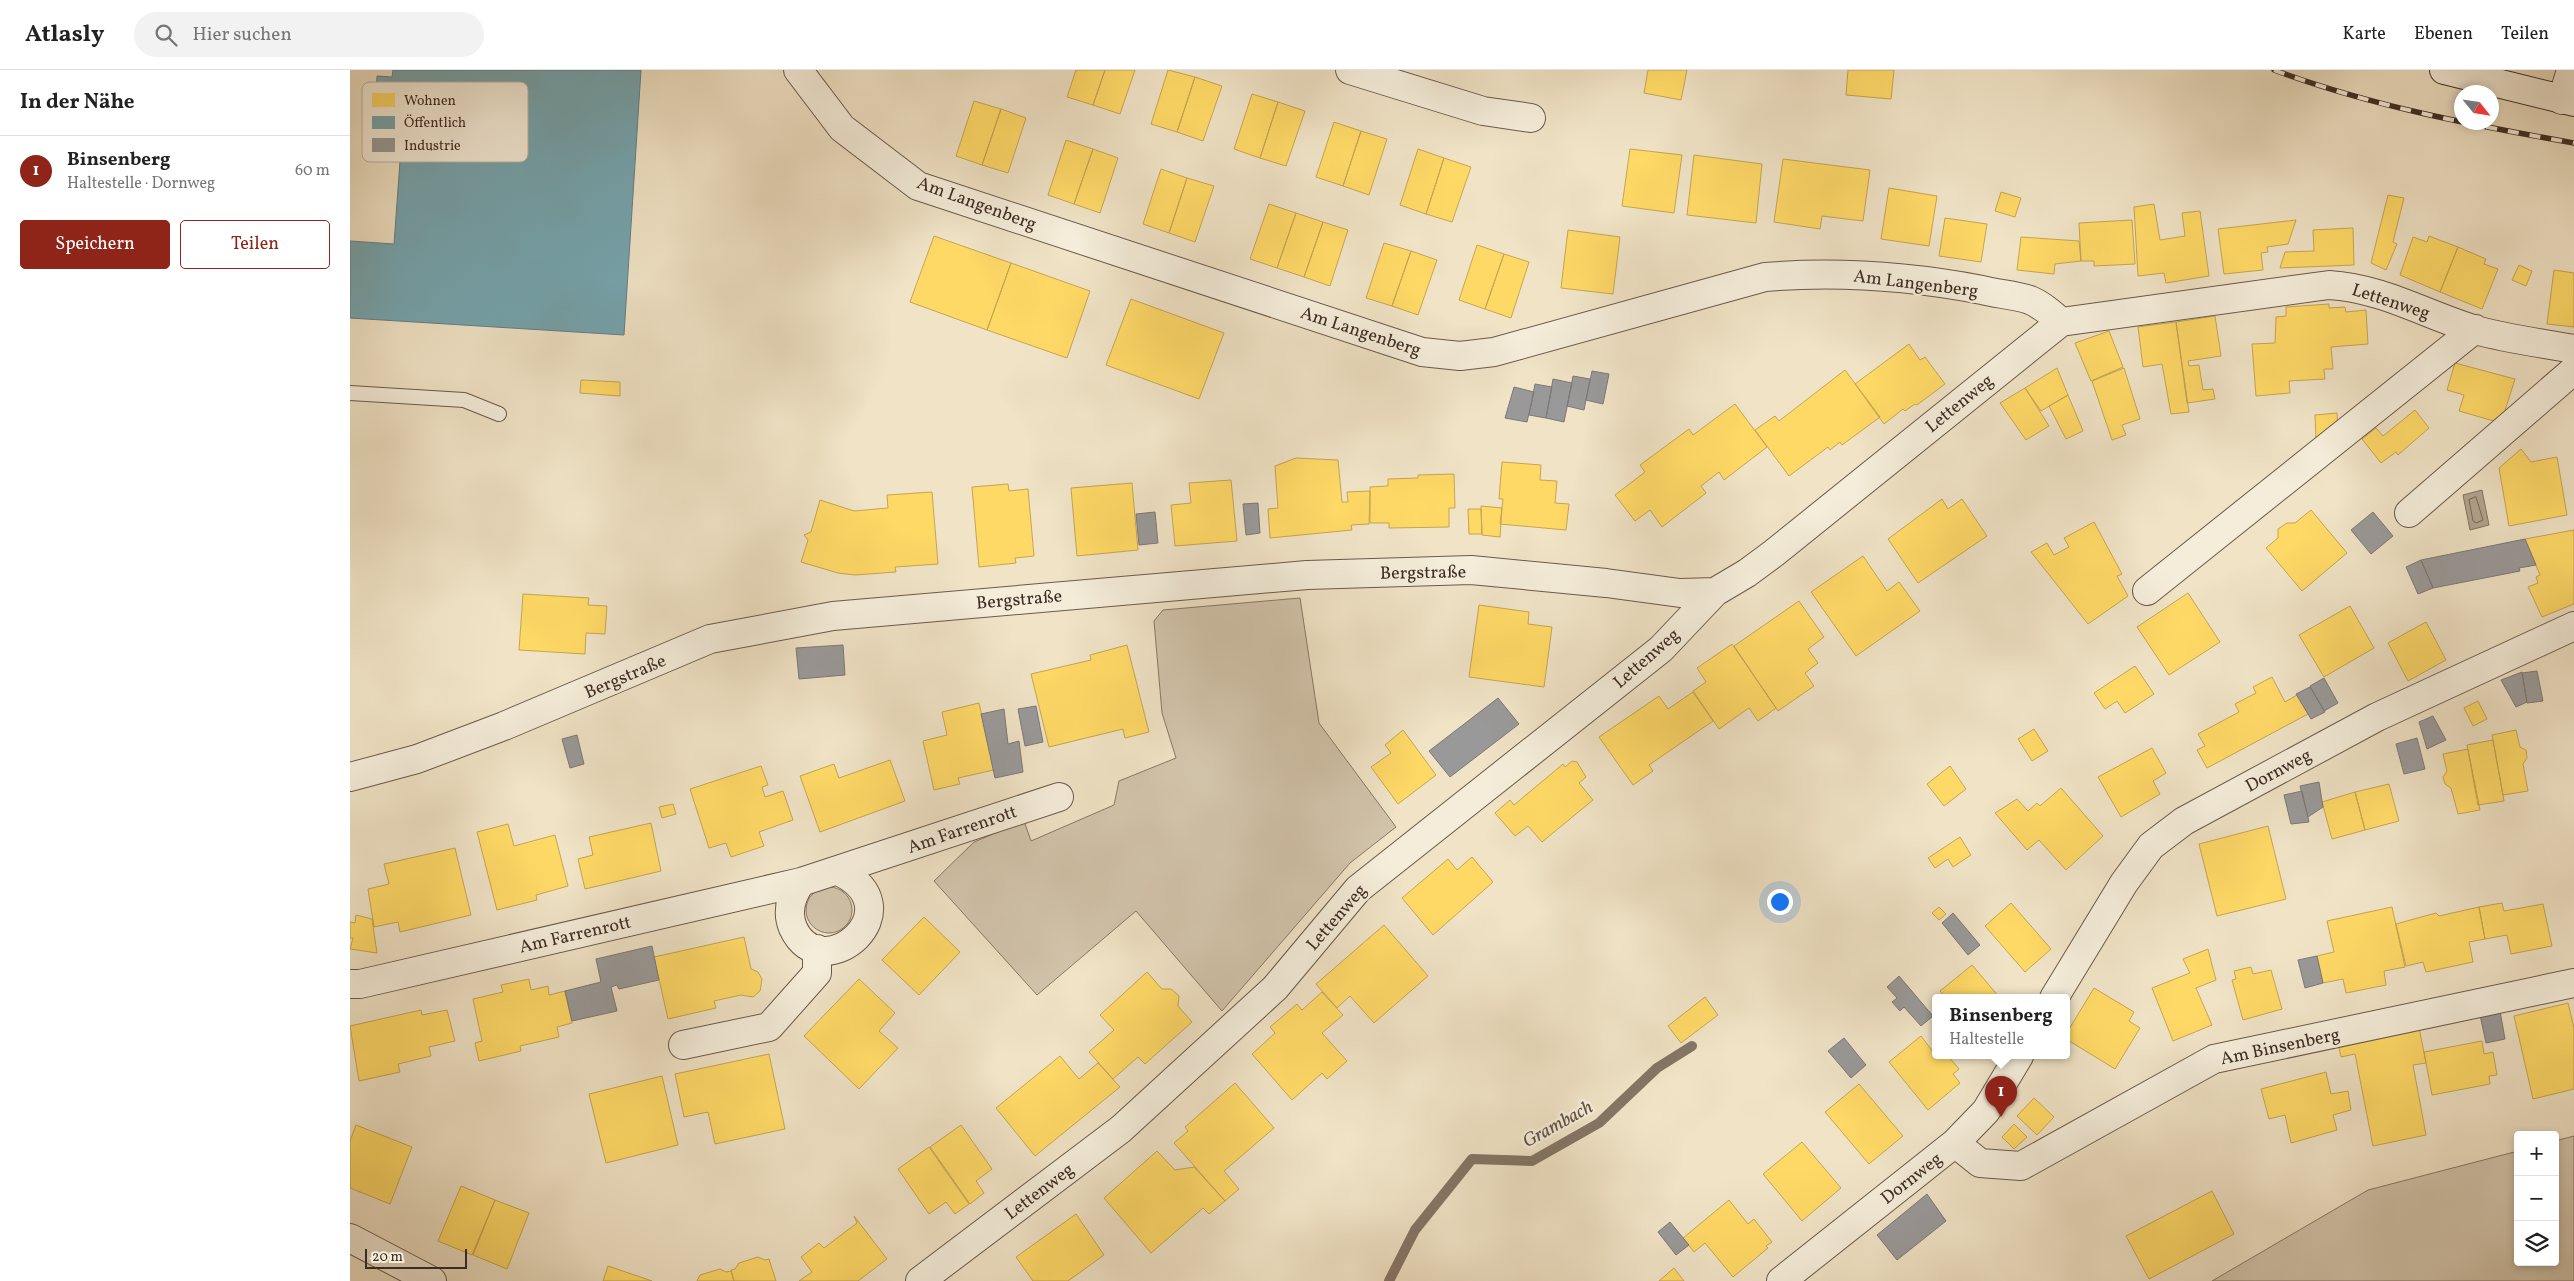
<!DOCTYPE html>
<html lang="de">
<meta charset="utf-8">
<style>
body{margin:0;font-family:Vollkorn,serif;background:#f2f2f2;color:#222}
.controls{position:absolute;right:15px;bottom:15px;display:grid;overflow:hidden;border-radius:5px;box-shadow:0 2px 8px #0003}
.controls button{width:45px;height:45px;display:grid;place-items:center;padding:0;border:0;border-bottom:1px solid #e0e0e0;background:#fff;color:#222;font:25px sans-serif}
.compass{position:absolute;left:2104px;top:15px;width:45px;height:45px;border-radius:50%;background:#fff;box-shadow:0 2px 8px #0003;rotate:120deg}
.scale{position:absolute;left:15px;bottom:12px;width:102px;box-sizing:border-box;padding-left:5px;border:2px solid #3d2c25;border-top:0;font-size:14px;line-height:18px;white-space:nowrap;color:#3d2c25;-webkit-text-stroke:4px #f5edda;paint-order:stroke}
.you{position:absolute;left:1429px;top:831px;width:18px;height:18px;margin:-12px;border:4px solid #fff;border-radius:50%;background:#1a73e8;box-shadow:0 0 0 8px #1a73e833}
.badge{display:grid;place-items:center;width:32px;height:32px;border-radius:50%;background:#8f2418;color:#fff;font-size:16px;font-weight:700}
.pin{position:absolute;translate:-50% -41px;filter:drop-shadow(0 1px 2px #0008)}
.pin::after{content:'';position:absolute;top:26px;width:18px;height:15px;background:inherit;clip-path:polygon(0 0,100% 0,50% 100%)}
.popup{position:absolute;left:1582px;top:924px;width:138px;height:65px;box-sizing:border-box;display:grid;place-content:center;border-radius:5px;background:#fff;filter:drop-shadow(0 1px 4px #0005);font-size:16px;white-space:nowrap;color:#767676}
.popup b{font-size:19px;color:#222}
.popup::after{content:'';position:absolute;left:50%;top:100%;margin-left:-10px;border:10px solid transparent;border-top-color:#fff}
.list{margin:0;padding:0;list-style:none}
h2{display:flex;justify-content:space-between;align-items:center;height:65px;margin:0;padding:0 20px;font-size:21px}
h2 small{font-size:16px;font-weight:400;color:#767676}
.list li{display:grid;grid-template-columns:32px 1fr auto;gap:15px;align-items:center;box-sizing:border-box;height:70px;padding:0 20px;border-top:1px solid #e0e0e0}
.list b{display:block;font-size:19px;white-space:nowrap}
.list p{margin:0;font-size:16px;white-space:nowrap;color:#767676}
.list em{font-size:16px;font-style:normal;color:#767676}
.actions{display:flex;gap:10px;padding:15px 20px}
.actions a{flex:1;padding:11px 0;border:1px solid #8f2418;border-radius:5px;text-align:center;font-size:18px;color:#8f2418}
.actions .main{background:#8f2418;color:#fff}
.icon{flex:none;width:28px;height:28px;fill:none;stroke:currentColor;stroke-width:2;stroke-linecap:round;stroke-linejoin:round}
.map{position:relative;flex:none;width:2224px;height:1211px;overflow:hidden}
header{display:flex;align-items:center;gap:30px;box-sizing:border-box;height:70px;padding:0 25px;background:#fff;border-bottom:1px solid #e0e0e0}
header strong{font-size:24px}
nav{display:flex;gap:28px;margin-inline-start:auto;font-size:18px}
.search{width:350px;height:45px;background:#f2f2f2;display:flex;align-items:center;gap:12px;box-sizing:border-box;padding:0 18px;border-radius:28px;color:#767676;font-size:19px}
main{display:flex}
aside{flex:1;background:#fff}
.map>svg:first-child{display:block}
</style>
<header>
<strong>Atlasly</strong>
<div class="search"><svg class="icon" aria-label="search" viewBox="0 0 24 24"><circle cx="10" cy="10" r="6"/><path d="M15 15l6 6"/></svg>Hier suchen</div>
<nav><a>Karte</a><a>Ebenen</a><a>Teilen</a></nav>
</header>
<main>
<aside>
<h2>In der Nähe<small></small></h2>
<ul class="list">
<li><span class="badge">1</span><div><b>Binsenberg</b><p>Haltestelle · Dornweg</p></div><em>60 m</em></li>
</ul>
<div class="actions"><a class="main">Speichern</a><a>Teilen</a></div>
</aside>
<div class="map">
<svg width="2224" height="1211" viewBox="0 0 2224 1211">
<rect width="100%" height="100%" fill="#f0e3c6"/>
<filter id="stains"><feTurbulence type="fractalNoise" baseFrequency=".004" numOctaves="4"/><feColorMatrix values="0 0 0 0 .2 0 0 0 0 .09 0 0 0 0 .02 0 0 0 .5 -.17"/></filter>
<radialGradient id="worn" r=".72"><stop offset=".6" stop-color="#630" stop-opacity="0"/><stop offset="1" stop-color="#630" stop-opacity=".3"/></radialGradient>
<path fill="#d2c4ab" stroke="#887868" d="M950,528L969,653L1046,757L1000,793L872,941L786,841L687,925L584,811L624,772L674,751L681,771L764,735L769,711L826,688L812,643L804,551L813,540Z
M456 840a23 23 0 1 1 46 0a23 23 0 1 1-46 0Z
M2224,1066V1211H1862L2018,1120L2168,1081V1192H2205V1071Z"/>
<path fill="#b3a58f" stroke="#847565" d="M2132,420L2139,455L2120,460L2113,425Z"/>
<path fill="#ffd966" stroke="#c5a552" d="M726,0H755L743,35L717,27Z
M755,0H785L770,44L743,35Z
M818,0L845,7L827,62L801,54Z
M1298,0H1337L1331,30L1294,23Z
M1498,0H1544L1541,29L1496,25Z
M845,7L872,16L853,71L827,62Z
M902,24L928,32L910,88L884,79Z
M624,31L651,39L632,95L606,86Z
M928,32L955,41L936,96L910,88Z
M651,39L676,48L658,103L632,95Z
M984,52L1011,61L993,116L966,107Z
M1011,61L1037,69L1019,125L993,116Z
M716,70L743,79L724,134L698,125Z
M743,79L768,88L750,143L724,134Z
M1068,79L1094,88L1076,144L1050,135Z
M1280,79L1332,85L1324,143L1272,136Z
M1344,85L1412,94L1406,153L1337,145Z
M1094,88L1121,97L1102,152L1076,144Z
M1433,89L1520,100L1513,151L1472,146L1470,159L1424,152Z
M811,99L837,108L819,163L793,154Z
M837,108L864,116L845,172L819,163Z
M1539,118L1587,126L1579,176L1531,169Z
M1651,122L1671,128L1665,147L1645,141Z
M2038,125L2054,128L2043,172L2047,174L2036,200L2021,193Z
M919,134L946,143L927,198L900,189Z
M1804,134L1810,170L1835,166L1832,143L1850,141L1859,206L1816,213L1814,203L1788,206L1784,137Z
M946,143L973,152L954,207L927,198Z
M1595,148L1637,154L1631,192L1589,186Z
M1782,150L1785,194L1744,196V191H1731L1729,153Z
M1946,150L1938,174L1917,177L1918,182L1911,183L1913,200L1874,204L1868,159Z
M973,152L998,160L980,216L954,207Z
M2003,158L2004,195L1930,198L1935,182L1964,181L1963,160Z
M1218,160L1270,167L1263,224L1211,218Z
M584,166L661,193L637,260L560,232Z
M2079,166L2108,177L2090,222L2050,205L2063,167L2077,172Z
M1671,167L1729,171L1731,191L1705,194L1704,204L1667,200Z
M1034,173L1061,181L1042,236L1016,228Z
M1127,175L1154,184L1135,239L1109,230Z
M2108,177L2136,189L2134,194L2148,199L2132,239L2090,222Z
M1061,181L1087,190L1068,245L1042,236Z
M1154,184L1179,192L1161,248L1135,239Z
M661,193L740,221L717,288L637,260Z
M2169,195L2182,201L2176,216L2162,210Z
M2204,200L2224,203V257L2197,254Z
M781,229L874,263L849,329L756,295Z
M1979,234V238L1995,237L1996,242L2016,240L2018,274L1981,277L1983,299H1974L1975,309L1939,311L1940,323L1906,326L1902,274L1925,273L1926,247L1936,246V237Z
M1865,246L1871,286L1838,291L1839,296L1849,295L1853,320L1863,319L1865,329L1837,333L1826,252Z
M1826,252L1839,342L1821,344L1812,294L1793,297L1788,257Z
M1759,261L1773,297L1741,311L1725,273Z
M1559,274L1570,290L1575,287L1595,314L1567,335L1565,334L1555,341L1553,339L1534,354L1505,314Z
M2105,293L2165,309L2151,353L2109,341L2114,325L2097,320Z
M1707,298L1718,325L1691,341L1675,318Z
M1774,298L1790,349L1772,355L1776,365L1762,370L1742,311Z
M1495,300L1530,347L1492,375L1490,372L1480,380L1478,377L1439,406L1405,360L1425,346L1429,351Z
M231,310L270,312V326L230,323Z
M1675,318L1699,356L1676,370L1650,333Z
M1718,325L1733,361L1716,369L1699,336Z
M1385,334L1417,377L1374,410L1369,402L1351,416L1356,423L1312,457L1300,440L1285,451L1265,425L1295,402L1290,395L1339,359L1343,365Z
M2065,340L2079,358L2048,385L2046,382L2031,393L2012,369L2026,358L2033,366Z
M1987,343L1988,367L1966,369L1965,345Z
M2171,379L2181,392L2207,387L2217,445L2159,456L2149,398Z
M946,388L988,390L992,432H998L997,422L1020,421L1019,454L1001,455L1002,460L920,468L918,439L928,438L925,396Z
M1152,392L1191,395L1190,410L1207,411L1205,433L1219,434L1216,460L1150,454L1153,429H1149Z
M1104,404L1105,438H1099V457L1039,458V453H1020V417L1038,416V409L1068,408V405Z
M881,410L887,471L825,476L821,435L841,433L839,413Z
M782,413L788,480L727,486L721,418Z
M658,414L659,421L678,419L684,486L665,488L666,493L629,497L622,417Z
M582,422L588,494L545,497L546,502L505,505L488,503L451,492L458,470L454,465L461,462L470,430L504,441L538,438L537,425Z
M1592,429L1598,439L1612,429L1637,466L1568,513L1538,469Z
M1131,436L1152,438L1150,467L1132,465Z
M1118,439H1131L1132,464H1119Z
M1961,440L1997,483L1952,521L1916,478L1928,468V459L1937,453H1945Z
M1744,452L1772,504L1767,506L1778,526L1738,554L1681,482L1697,473L1704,485L1719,477L1714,468Z
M2224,460V534L2192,547L2178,517L2188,513L2186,507L2190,505L2175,469Z
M1513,486L1537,521L1549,512L1570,541L1506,586L1461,522Z
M1838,523L1870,572L1819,605L1787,557Z
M173,524L239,528L238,535L257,536L255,564L236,563L235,584L169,580Z
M1449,531L1474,567L1458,579L1468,593L1455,603L1464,616L1428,641L1384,576Z
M1129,535L1179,542L1178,554L1202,557L1194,617L1119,607Z
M2000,536L2024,578L1974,607L1949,565Z
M2076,552L2096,590L2058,611L2038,573Z
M1382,574L1426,638L1408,651L1399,638L1369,659L1343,621L1356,612L1347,598Z
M777,575L799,662L775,668L773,659L699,677L681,604L741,590L740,585Z
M1785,596L1804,624L1775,643L1767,631L1755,639L1744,623Z
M1922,607L1935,632L1947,625L1958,644L1857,698L1847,680L1855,676L1848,664L1889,642L1885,634L1906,623L1903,617Z
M1343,622L1363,651L1299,695L1303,701L1283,715L1249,667L1309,626L1318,639Z
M2128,631L2137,649L2123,656L2114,638Z
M629,633L644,700L608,708L610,714L584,720L573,671L597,665L592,642Z
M1684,659L1698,681L1682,691L1668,669Z
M1053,660L1086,705L1048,734L1021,697L1041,683L1035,675Z
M2166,660L2170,677L2176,680L2177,688L2173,694L2178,721L2153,725L2142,665Z
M2143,670L2154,731L2128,735L2117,675Z
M1802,678L1816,703L1803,711L1810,724L1771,747L1748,707Z
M2118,679L2130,740L2108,744L2101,718L2095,714L2093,707L2097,701L2093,684Z
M540,690L555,731L470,762L450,706L484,694L489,708Z
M1222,691L1227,692L1236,707L1229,713L1243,730L1192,772L1178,756L1165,766L1145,743L1160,730L1164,735L1213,694L1215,697Z
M411,696L418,715L412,717L415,727L433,721L443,750L409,762L414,776L381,787L376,773L359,778L340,719Z
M1600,696L1616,719L1594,736L1577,714Z
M2039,714L2049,751L2015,760L2005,722Z
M1711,718L1753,766L1716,800L1689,770L1677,780L1645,743L1667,729L1678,741L1687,733L1690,736Z
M2005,722L2015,760L1982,769L1972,732Z
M323,734L326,744L312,748L309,737Z
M301,753L311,801L235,819L228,789L243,785L239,767Z
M158,754L164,776L205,765L218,816L186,825L187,830L147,840L127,762Z
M1918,756L1936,829L1867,846L1849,774Z
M1610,767L1621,785L1603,797L1598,789L1585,798L1578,788Z
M105,778L121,845L50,862L48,852L24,857L18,819L39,814L34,794Z
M1122,787L1143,812L1083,865L1052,828L1098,789L1107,800Z
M1661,833L1701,879L1675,902L1635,856Z
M2152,833L2154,841L2193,834L2202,876L2161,884L2157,865L2135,869L2129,837Z
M1589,837L1596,844L1589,850L1582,843Z
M2042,837L2055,897L2034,901L2036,915L1996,923L1993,909L1973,913L1967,886L1984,882L1977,851Z
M2129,837L2135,869L2119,872L2123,892L2076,902L2073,892L2056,896L2046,854L2086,843L2089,846Z
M6,845L22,849L27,883L0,879L3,868H0V852L5,853Z
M574,847L610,882L569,925L532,890Z
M1034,855L1078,906L1024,953L1000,926L987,938L966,914Z
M394,867L401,899L408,902L412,909L410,921L403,927L391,925L364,931L366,938L318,949L304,887Z
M1858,879L1866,910L1846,918L1862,955L1823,971L1802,918L1840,903L1833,889Z
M1622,895L1650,928H1596L1590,921Z
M1901,897L1903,904L1921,900L1932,939L1893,950L1882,910L1886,909L1884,901Z
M797,902L812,919H821L829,926L828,936L842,952L795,994L788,987L763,1009L739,982L764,960L750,945Z
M179,909L181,920L198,916L199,925L215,921L222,953L207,957L209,967L170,976L171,981L129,991L125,973L132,971L123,929L153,922L151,915Z
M509,909L545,943L529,961L548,978L509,1019L454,966Z
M1744,918L1784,942L1779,951L1790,958L1765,999L1716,969V964Z
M972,922L993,945L972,963L997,991L977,1009L972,1003L942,1030L902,984L925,963L920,957L947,934L952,940Z
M1355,927L1368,945L1331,973L1318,956Z
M2218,933L2224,958V1019L2183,1029L2164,946Z
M71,940L72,945L97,940L105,971L79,977L81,986L48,994L50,1002L9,1011L0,956Z
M2069,957L2076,993L2063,995L2076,1065L2023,1076L2005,984L1991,987L1988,973Z
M1571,966L1586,986H1598L1609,999L1603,1004L1610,1013L1578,1040L1539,992Z
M2132,971L2134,984L2143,982L2147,1005L2139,1006L2140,1014L2082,1025L2074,982Z
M419,984L435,1059L365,1074L358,1042L334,1047L325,1004Z
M710,986L729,1009L748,993L770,1017L685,1086L646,1038Z
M1976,1002L1981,1024L1998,1021L2001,1040L1983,1045L1987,1060L1941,1073L1935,1045L1919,1049L1911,1019Z
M312,1006L328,1075L256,1093L239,1024Z
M885,1013L924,1058L874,1101L889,1119L875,1131L824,1073L838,1061L835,1057Z
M1509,1014L1553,1066L1519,1094L1475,1042Z
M1684,1028L1704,1047L1687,1065L1667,1046Z
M1664,1054L1677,1067L1664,1079L1652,1067Z
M6,1055L62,1077L40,1134L0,1118V1071Z
M611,1055L642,1099L626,1111L634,1123L620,1134L580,1077Z
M1452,1072L1491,1118L1452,1151L1413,1104Z
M579,1077L619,1134L605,1144L596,1132L579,1144L548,1099Z
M807,1081L825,1100L844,1097L875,1131L859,1144L853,1138L801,1183L754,1128Z
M111,1116L145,1130L122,1185L88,1171Z
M1862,1121L1884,1164L1799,1209L1776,1166Z
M145,1130L179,1143L157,1199L123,1185Z
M1379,1130L1398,1154L1404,1149L1422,1172L1416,1176L1418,1178L1383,1207L1355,1173L1344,1182L1333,1168Z
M726,1144L754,1185L718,1211H683L666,1187Z
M504,1146L537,1189L508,1211H449L462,1202L451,1187L469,1173L474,1178L507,1153Z
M408,1187L415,1190L419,1189L426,1211H384L381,1200L385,1199L389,1193Z
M258,1196L302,1211H253Z
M1324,1198L1334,1211H1309Z
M370,1199L376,1202L381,1201L384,1211H347L350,1205Z"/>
<path fill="#76a5af" stroke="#658186" d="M43,0H291L274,265L0,248V171L44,174L53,50L25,48L27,6L42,7Z"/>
<path fill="#999" stroke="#7d7876" d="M1242,301L1259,304L1253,334L1236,330Z
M1223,306L1240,309L1234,340L1217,336Z
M1203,309L1222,313L1214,352L1196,348Z
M1185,314L1202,317L1196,348L1179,345Z
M1164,317L1184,322L1177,352L1155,348Z
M908,433L910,463L896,465L893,434Z
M805,442L808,473L789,475L786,444Z
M2023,442L2043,466L2021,484L2001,460Z
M2175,469L2186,495L2169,498L2170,501L2083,518L2071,490Z
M2071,490L2083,518L2068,524L2056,497Z
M493,575L495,605L449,609L446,578Z
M2187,601L2193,631L2177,633L2172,603Z
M2172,602L2177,632L2166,637L2151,610Z
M1974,608L1988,633L1974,641L1960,616Z
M1960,617L1975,642L1961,649L1946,624Z
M1148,628L1169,654L1100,707L1079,681Z
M686,636L693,672L675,676L668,639Z
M654,639L658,674L669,671L673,702L645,708L631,644Z
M2083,646L2096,670L2077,679L2069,652Z
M227,665L234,694L220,698L212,669Z
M2067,668L2075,699L2054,704L2046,674Z
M1969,712L1973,737L1958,747L1950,716Z
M1952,721L1959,752L1941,754L1934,725Z
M1603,843L1630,875L1618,885L1592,853Z
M302,876L309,910L269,919L267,915L261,917L267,941L222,951L215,921L251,912L246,889Z
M1967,886L1973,913L1955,918L1948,890Z
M1549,906L1583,946L1571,956L1554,937L1550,941L1542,932L1547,928L1537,917Z
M2150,941L2155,969L2136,973L2130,945Z
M1494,968L1516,995L1501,1008L1478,981Z
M1577,1124L1596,1151L1547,1190L1527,1165Z
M1320,1152L1339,1175L1326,1185L1308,1162Z"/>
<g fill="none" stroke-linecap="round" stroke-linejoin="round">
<path stroke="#78685a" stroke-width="1" d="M2126,427L2133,450L2126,453L2123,451L2119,430Z"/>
<path stroke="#847565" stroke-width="10" d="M1039,1211L1065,1160L1122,1089L1182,1091L1249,1053L1307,998L1342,976"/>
<g stroke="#6a5a4d" stroke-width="16">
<path id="lane" d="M0,323L114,330L149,344"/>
</g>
<g stroke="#6a5a4d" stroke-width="30">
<path id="street" d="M448,0L492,58L568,116L1072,282L1110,286L1144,282L1415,207C1489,201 1559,206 1632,220C1647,224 1666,225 1680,230C1692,235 1702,244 1711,252
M1000,0L1133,41L1181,48
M2212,30L2221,0
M2059,443L2224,300
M1797,521L2125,259
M0,707L67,689L154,656L360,569L483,546L957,505L1121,500L1256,513L1330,523L1365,522
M451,812C441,826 436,841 443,858C472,921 568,838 488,801
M0,914H10L451,812L709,727
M1704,928L1774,813L1801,776L1834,751L2027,647L2224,556
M333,975L419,957L467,903V879
M1605,1073L1630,1093L1671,1096L1864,989L2224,913
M0,1168L82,1211
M570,1211L771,1059L925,918L1008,819L1311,579L1365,522L1397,503L1424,483L1711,252L1979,215C2032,218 2076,245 2126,260C2157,269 2191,273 2224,279
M1431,1211L1605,1073L1636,1041L1669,986"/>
</g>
<g stroke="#3d2c25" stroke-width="30">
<path id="secondary" d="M2094,0L2224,32"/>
</g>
<use href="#lane" stroke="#f5edda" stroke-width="14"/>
<use href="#street" stroke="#f5edda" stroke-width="28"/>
<use href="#secondary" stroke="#f5edda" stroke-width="28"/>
<g stroke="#3d2c25" stroke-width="5.5">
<path id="rail" d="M1924,0C2021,36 2122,55 2224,73"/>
</g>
<use href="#rail" stroke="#f5edda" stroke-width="4" stroke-dasharray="11" stroke-linecap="butt"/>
</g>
<g text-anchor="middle" stroke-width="5" stroke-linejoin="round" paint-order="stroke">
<g font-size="18" fill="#3d2c25" stroke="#f5edda">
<text transform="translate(627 133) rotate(20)" y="6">Am Langenberg</text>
<text transform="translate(1566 213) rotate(7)" y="6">Am Langenberg</text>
<text transform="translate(2041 231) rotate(18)" y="6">Lettenweg</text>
<text transform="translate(1011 261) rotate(18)" y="6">Am Langenberg</text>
<text transform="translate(1609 333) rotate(-39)" y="6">Lettenweg</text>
<text transform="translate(1073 502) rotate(-1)" y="6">Bergstraße</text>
<text transform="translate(669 529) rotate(-5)" y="6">Bergstraße</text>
<text transform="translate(1296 588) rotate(-41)" y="6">Lettenweg</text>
<text transform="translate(275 606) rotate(-23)" y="6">Bergstraße</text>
<text transform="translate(1928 700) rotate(-28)" y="6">Dornweg</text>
<text transform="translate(612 759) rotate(-19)" y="6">Am Farrenrott</text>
<text transform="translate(986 847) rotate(-49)" y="6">Lettenweg</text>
<text transform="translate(225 864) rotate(-13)" y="6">Am Farrenrott</text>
<text transform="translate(1930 976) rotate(-12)" y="6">Am Binsenberg</text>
<text transform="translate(1561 1108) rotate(-38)" y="6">Dornweg</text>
<text transform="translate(689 1121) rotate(-37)" y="6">Lettenweg</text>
</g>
<g font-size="19" font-style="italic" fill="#605045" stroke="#f5edda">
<text transform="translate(1207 1053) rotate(-29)" y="7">Grambach</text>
</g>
</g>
<rect x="12" y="12" width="166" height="80" rx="8" fill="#f5edda" stroke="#beb3a4" stroke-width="1"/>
<rect x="22" y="23" width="23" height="14" fill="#ffd966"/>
<rect x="22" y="46" width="23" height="13" fill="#76a5af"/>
<rect x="22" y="68" width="23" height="14" fill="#999"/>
<g font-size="14" fill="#3d2c25">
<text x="54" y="35">Wohnen</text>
<text x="54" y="57">Öffentlich</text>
<text x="54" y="80">Industrie</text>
</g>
<rect width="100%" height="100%" filter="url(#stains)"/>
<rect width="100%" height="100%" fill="url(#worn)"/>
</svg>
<div class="controls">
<button>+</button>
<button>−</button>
<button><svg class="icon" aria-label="layers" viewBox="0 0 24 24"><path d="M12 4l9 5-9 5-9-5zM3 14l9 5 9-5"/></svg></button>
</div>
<svg class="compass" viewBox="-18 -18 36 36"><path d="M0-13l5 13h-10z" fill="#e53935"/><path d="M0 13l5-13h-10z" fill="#767676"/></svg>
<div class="scale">20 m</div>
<div class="you"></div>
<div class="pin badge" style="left:1651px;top:1047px">1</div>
<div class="popup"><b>Binsenberg</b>Haltestelle</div>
</div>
</main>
